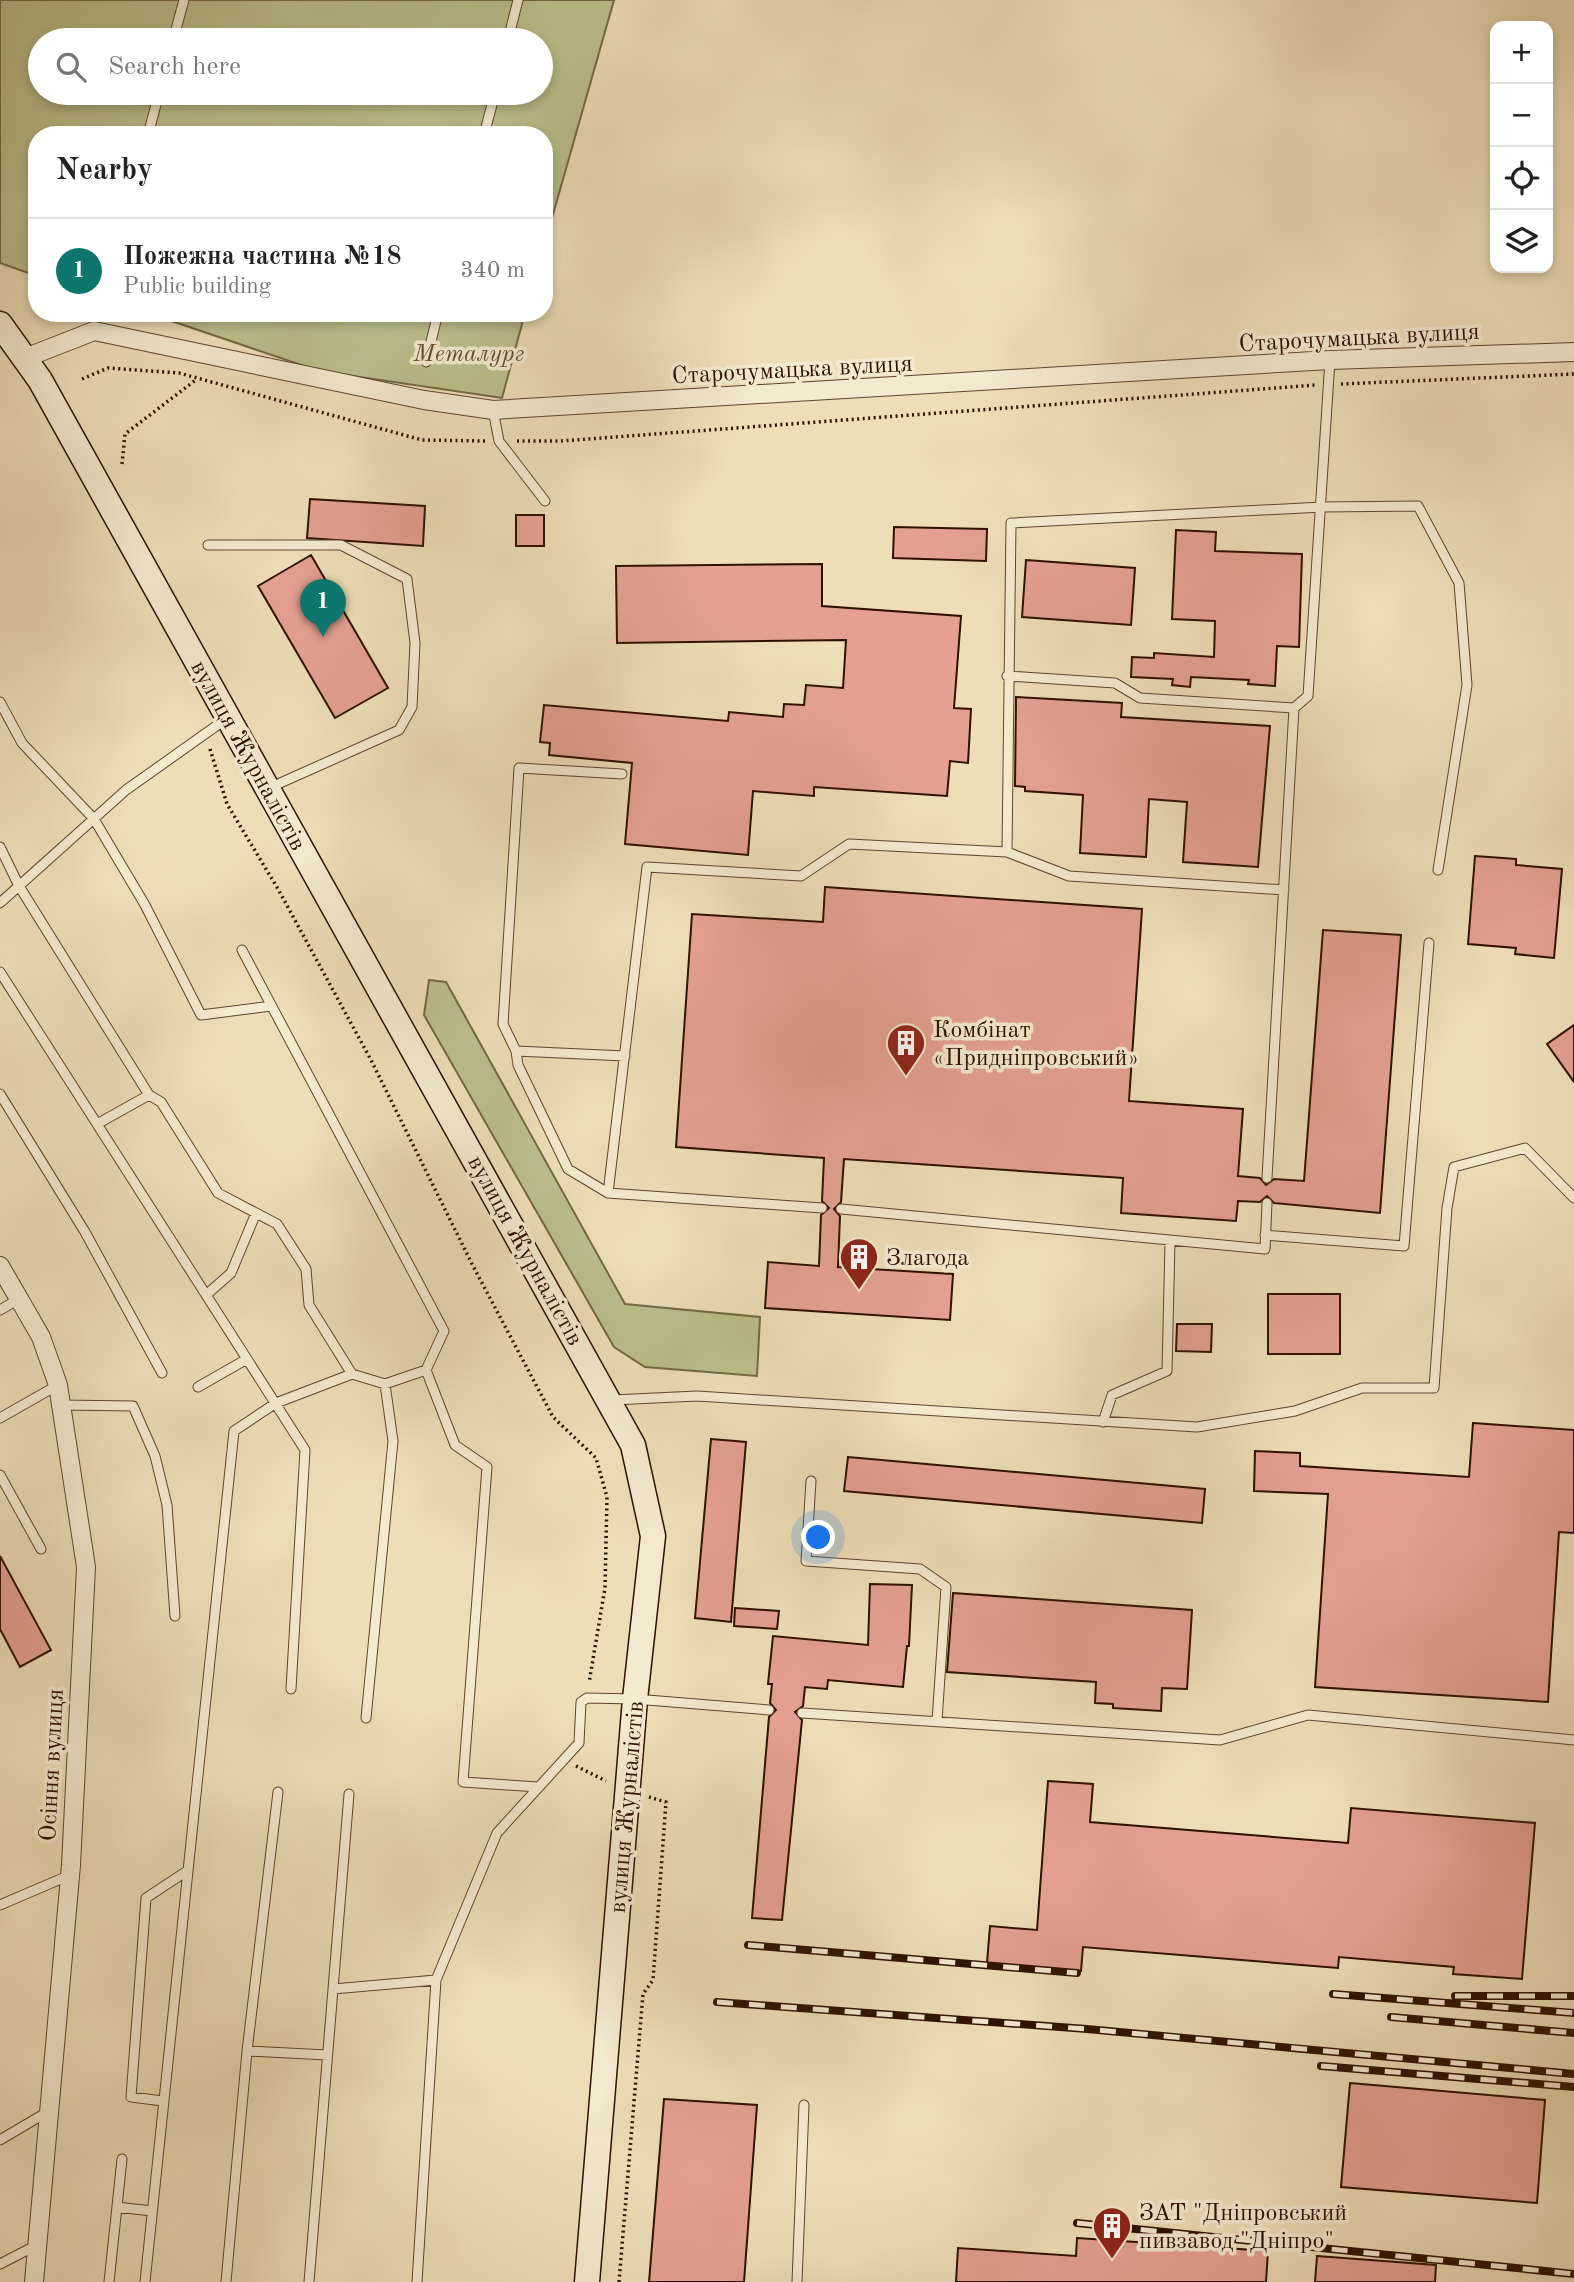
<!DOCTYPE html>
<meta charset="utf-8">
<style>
body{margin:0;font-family:"Old Standard TT",serif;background:#f2f2f2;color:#222}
.controls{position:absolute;right:21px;top:21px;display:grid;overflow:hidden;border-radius:14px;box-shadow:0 4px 10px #0003}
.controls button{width:63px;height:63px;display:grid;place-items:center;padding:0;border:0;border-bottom:2px solid #e0e0e0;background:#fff;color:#222;font:35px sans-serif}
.you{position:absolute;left:819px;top:1538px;width:24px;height:24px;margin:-18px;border:5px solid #fff;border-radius:50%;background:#1a73e8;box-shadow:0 0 0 10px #1a73e833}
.badge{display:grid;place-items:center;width:46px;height:46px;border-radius:50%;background:#0f766e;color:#fff;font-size:23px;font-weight:700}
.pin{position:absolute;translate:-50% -58px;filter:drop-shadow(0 2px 4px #0008)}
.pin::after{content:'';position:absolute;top:37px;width:24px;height:21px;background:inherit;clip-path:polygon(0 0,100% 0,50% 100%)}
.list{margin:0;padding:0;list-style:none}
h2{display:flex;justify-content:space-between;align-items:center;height:91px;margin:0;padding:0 28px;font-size:30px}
h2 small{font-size:23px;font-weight:400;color:#767676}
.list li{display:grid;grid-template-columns:46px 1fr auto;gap:21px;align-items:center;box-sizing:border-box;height:105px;padding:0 28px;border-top:2px solid #e0e0e0}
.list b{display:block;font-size:26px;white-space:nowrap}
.list p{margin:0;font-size:23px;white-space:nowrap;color:#767676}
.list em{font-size:23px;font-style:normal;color:#767676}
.icon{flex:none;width:38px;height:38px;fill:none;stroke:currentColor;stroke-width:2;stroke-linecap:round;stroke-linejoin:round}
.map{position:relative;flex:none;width:1574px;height:2282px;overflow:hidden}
.search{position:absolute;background:#fff;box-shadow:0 4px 10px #0003;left:28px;top:28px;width:525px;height:77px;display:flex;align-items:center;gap:18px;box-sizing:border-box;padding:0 24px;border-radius:38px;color:#767676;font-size:26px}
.panel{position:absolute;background:#fff;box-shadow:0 4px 10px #0003;left:28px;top:126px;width:525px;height:196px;border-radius:28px}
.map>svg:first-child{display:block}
</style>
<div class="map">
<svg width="1574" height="2282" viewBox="0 0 1574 2282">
<rect width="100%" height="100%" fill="#eedeb7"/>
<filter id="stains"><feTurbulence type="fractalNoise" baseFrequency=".00286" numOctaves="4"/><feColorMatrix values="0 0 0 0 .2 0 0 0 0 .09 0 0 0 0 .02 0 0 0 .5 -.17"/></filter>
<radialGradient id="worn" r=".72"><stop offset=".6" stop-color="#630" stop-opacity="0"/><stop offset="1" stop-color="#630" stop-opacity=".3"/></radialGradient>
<path fill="#bbc08c" stroke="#746846" stroke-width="2" fill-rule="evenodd" d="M0,0H614L544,246V135H37V276L0,263ZM40,40H541V93H40Z
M148,313H525L502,398L319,371Z
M429,980L446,982L625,1304L760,1317L757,1376L645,1367L614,1347L424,1015Z"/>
<path fill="#e5a092" stroke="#2e1000" stroke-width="2" d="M310,499L425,506L423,546L307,538Z
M516,515H544V546H516Z
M894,527L987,529L986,561L893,558Z
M1176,530L1216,532L1215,551L1302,554L1299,647L1277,646L1275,686L1248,684L1249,680L1191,677L1190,687L1172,685L1173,679L1131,677L1132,657L1154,658V653L1214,657L1215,621L1172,619Z
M311,555L388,688L335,718L258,586Z
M1026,560L1135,568L1131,625L1022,617Z
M822,564V606L961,616L954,708L971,709L968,763L950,761L947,796L814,787V796L753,791L748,855L625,844L632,763L549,755L550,743L540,742L544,705L728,721L729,712L783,717L784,704L804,705L806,685L843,688L846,640L617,643L616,566Z
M1016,697L1122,703L1121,717L1270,726L1258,867L1183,862L1187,802L1149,799L1146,857L1080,853L1083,795L1025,791V787L1015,786Z
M1475,856L1516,859V865L1562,869L1554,958L1515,954L1516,948L1468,944Z
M825,887L1142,909L1129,1101L1243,1109L1238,1176L1260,1178L1266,1185L1274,1179L1304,1181L1323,930L1401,935L1380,1213L1274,1203L1267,1196L1260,1202L1238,1201L1236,1221L1121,1213L1123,1178L844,1159L841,1202L834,1209L840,1216L838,1267L953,1274L950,1320L765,1308L768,1262L819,1266L821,1215L829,1208L822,1201L824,1158L676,1147L692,914L823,922Z
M1574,1025V1082L1547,1044Z
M1268,1294H1340V1354H1268Z
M1177,1324H1212L1211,1352L1176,1351Z
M1473,1423L1574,1430V1533L1559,1532L1548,1702L1315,1687L1328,1494L1254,1491L1255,1451L1300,1453V1466L1469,1477Z
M711,1439L746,1442L731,1622L695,1618Z
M848,1457L1205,1489L1202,1523L844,1491Z
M0,1556L51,1650L20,1667L0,1629Z
M870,1584L912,1585L909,1646H907L903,1687L828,1680L827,1689L805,1687L803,1706L795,1712L802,1720L782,1920L752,1918L769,1717L776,1710L770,1703L772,1684H768L773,1636L868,1645Z
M953,1593L1192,1610L1187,1689L1162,1688L1161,1711L1113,1708V1704L1095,1703L1096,1682L947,1672Z
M735,1608L779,1611L777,1629L734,1626Z
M1048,1781L1093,1784L1090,1822L1348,1843L1351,1808L1535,1823L1522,1979L1453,1974L1454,1967L1339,1957L1338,1968L1083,1947L1081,1971L987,1963L990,1926L1037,1930Z
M1350,2083L1545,2100L1537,2203L1341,2187Z
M664,2099L757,2105L744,2282H649Z
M1077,2238L1268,2251L1266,2282H956L958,2248L1076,2256Z
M1317,2256L1436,2265L1435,2282H1315Z"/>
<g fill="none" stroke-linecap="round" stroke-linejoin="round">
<g stroke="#5e442e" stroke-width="11">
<path id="lane" d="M173,40L184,0
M508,40L518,0
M148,135L159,93
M484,135L495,93
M426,362L438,313
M493,410L499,441L545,501
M208,545H341L407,579L415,643L412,707L399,730L269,788
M1007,676L1115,683L1140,698L1294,708
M0,702L22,743L94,819L145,905L201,1015L271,1006
M622,774L519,768L503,1024L516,1051L518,1065L568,1169L608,1193L822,1208
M0,847L19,886L149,1095L161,1102L218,1193L277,1224L306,1269L309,1305L352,1374
M1007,852L1011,523L1322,507L1418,506L1459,583L1467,685L1438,870
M0,903L126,790L226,719
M242,950L444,1331L426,1370L455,1445L487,1467L463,1782L538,1787
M0,972L305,1450L291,1689
M516,1051L625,1056
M0,1094L85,1232L162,1373
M97,1124L149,1095
M1267,1178L1294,708L1308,696L1330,360
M608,1193L647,867L801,876L849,844L1007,852L1069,876L1284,890
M841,1209L1265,1249L1267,1203
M1265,1235L1404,1246L1429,943
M206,1295L231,1273L256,1213
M0,1310L19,1299
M385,1384L426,1370
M198,1387L247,1359
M613,1400L697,1396L1197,1427L1295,1411L1362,1388H1434L1447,1208L1454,1167L1525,1148L1574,1198
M61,1405L133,1406L155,1456L167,1505L175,1616
M0,1418L58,1385
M1103,1422L1112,1395L1167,1371L1170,1242
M0,1475L41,1549
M811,1481L806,1561L920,1569L946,1587L937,1721
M802,1713L1220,1740L1308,1715L1574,1740
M0,1905L70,1875
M333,1989L436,1980L497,1833L579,1743L581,1702L587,1698L635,1699L769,1710
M247,2051L327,2055
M163,2101L131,2097L146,1898L187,1871
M0,2140L49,2111
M117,2207L152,2211
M0,2264L37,2245
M109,2282L122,2159
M145,2282L234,1431L276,1403L352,1374L385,1384L393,1441L366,1718
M226,2282L247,2051L278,1792
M309,2282L349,1794
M417,2282L436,1980
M797,2282L804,2105"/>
</g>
<g stroke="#5e442e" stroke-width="20">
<path id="street" d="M25,358L94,331L424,400L493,410L1330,360L1574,352
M0,1266L41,1337L58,1385L86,1567L71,1865L34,2282"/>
</g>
<g stroke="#2e1000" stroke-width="27">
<path id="secondary" d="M0,324L40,380L633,1445L653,1536L635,1699L587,2282"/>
</g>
<path stroke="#2e1000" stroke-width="3.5" stroke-dasharray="2 3.5" stroke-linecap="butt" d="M82,379L108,368L179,373L422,440L485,441
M1341,384L1574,374
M517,441H561L1316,385
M122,464L125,434L197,379
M210,749L227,804L278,889L371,1060L473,1266L553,1417L596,1458L607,1497L605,1588L589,1683
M576,1766L606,1781
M619,2282L643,1994L653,1980L666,1802L649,1797"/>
<use href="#lane" stroke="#f4ead0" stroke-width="9"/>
<use href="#street" stroke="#f4ead0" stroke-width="18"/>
<use href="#secondary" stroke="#f4ead0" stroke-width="24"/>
<g stroke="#2e1000" stroke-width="8">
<path id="rail" d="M748,1945L1077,1973
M1333,1994L1574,2013
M1455,1996H1574
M717,2002L1087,2029L1574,2074
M1391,2017L1574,2033
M1321,2066L1574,2087
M1077,2223L1574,2274"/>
</g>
<use href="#rail" stroke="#f4ead0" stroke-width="5" stroke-dasharray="16" stroke-linecap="butt"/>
</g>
<defs>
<g id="building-pin" transform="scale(2.0125)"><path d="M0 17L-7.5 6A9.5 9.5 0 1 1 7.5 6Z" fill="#8f2418" stroke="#f4ead0"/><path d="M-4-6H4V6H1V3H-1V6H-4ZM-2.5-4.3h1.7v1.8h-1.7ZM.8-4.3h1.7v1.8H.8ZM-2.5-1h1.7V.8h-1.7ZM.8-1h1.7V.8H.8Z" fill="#fff"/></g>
</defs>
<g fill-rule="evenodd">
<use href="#building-pin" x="906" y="1043"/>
<use href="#building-pin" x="859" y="1257"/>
<use href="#building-pin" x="1112" y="2226"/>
</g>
<g text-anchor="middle" stroke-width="7" stroke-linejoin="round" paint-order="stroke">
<g font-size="24" fill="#2e1000" stroke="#f4ead0">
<text transform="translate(1359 337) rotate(-3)" y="8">Старочумацька вулиця</text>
<text transform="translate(792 369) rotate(-3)" y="8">Старочумацька вулиця</text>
<text transform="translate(249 755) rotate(61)" y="8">вулиця Журналістів</text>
<text transform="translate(526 1250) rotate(61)" y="8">вулиця Журналістів</text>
<text transform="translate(51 1765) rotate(-87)" y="8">Осіння вулиця</text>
<text transform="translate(626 1807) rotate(-85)" y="8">вулиця Журналістів</text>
</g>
<g font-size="24" font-style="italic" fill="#5f4e31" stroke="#f4ead0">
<text x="469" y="361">Металург</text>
</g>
<g font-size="24" fill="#2e1000" stroke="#f4ead0" text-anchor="start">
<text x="933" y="1037">Комбінат<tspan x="933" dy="28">«Придніпровський»</tspan></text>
<text x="886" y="1265">Злагода</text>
<text x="1139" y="2220">ЗАТ "Дніпровський<tspan x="1139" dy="28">пивзавод "Дніпро"</tspan></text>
</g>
</g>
<rect width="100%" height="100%" filter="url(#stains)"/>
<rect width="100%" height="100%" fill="url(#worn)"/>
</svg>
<div class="controls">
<button>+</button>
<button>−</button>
<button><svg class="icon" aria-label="locate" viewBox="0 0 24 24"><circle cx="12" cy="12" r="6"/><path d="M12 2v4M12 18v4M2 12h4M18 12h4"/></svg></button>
<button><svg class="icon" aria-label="layers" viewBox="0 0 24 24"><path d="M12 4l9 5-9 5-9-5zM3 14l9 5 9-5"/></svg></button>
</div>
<div class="you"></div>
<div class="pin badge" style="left:323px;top:637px">1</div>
<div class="search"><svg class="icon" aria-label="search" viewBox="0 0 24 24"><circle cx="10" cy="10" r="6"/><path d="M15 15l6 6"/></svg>Search here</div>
<section class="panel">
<h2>Nearby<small></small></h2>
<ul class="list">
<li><span class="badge">1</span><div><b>Пожежна частина №18</b><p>Public building</p></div><em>340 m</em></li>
</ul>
</section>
</div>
